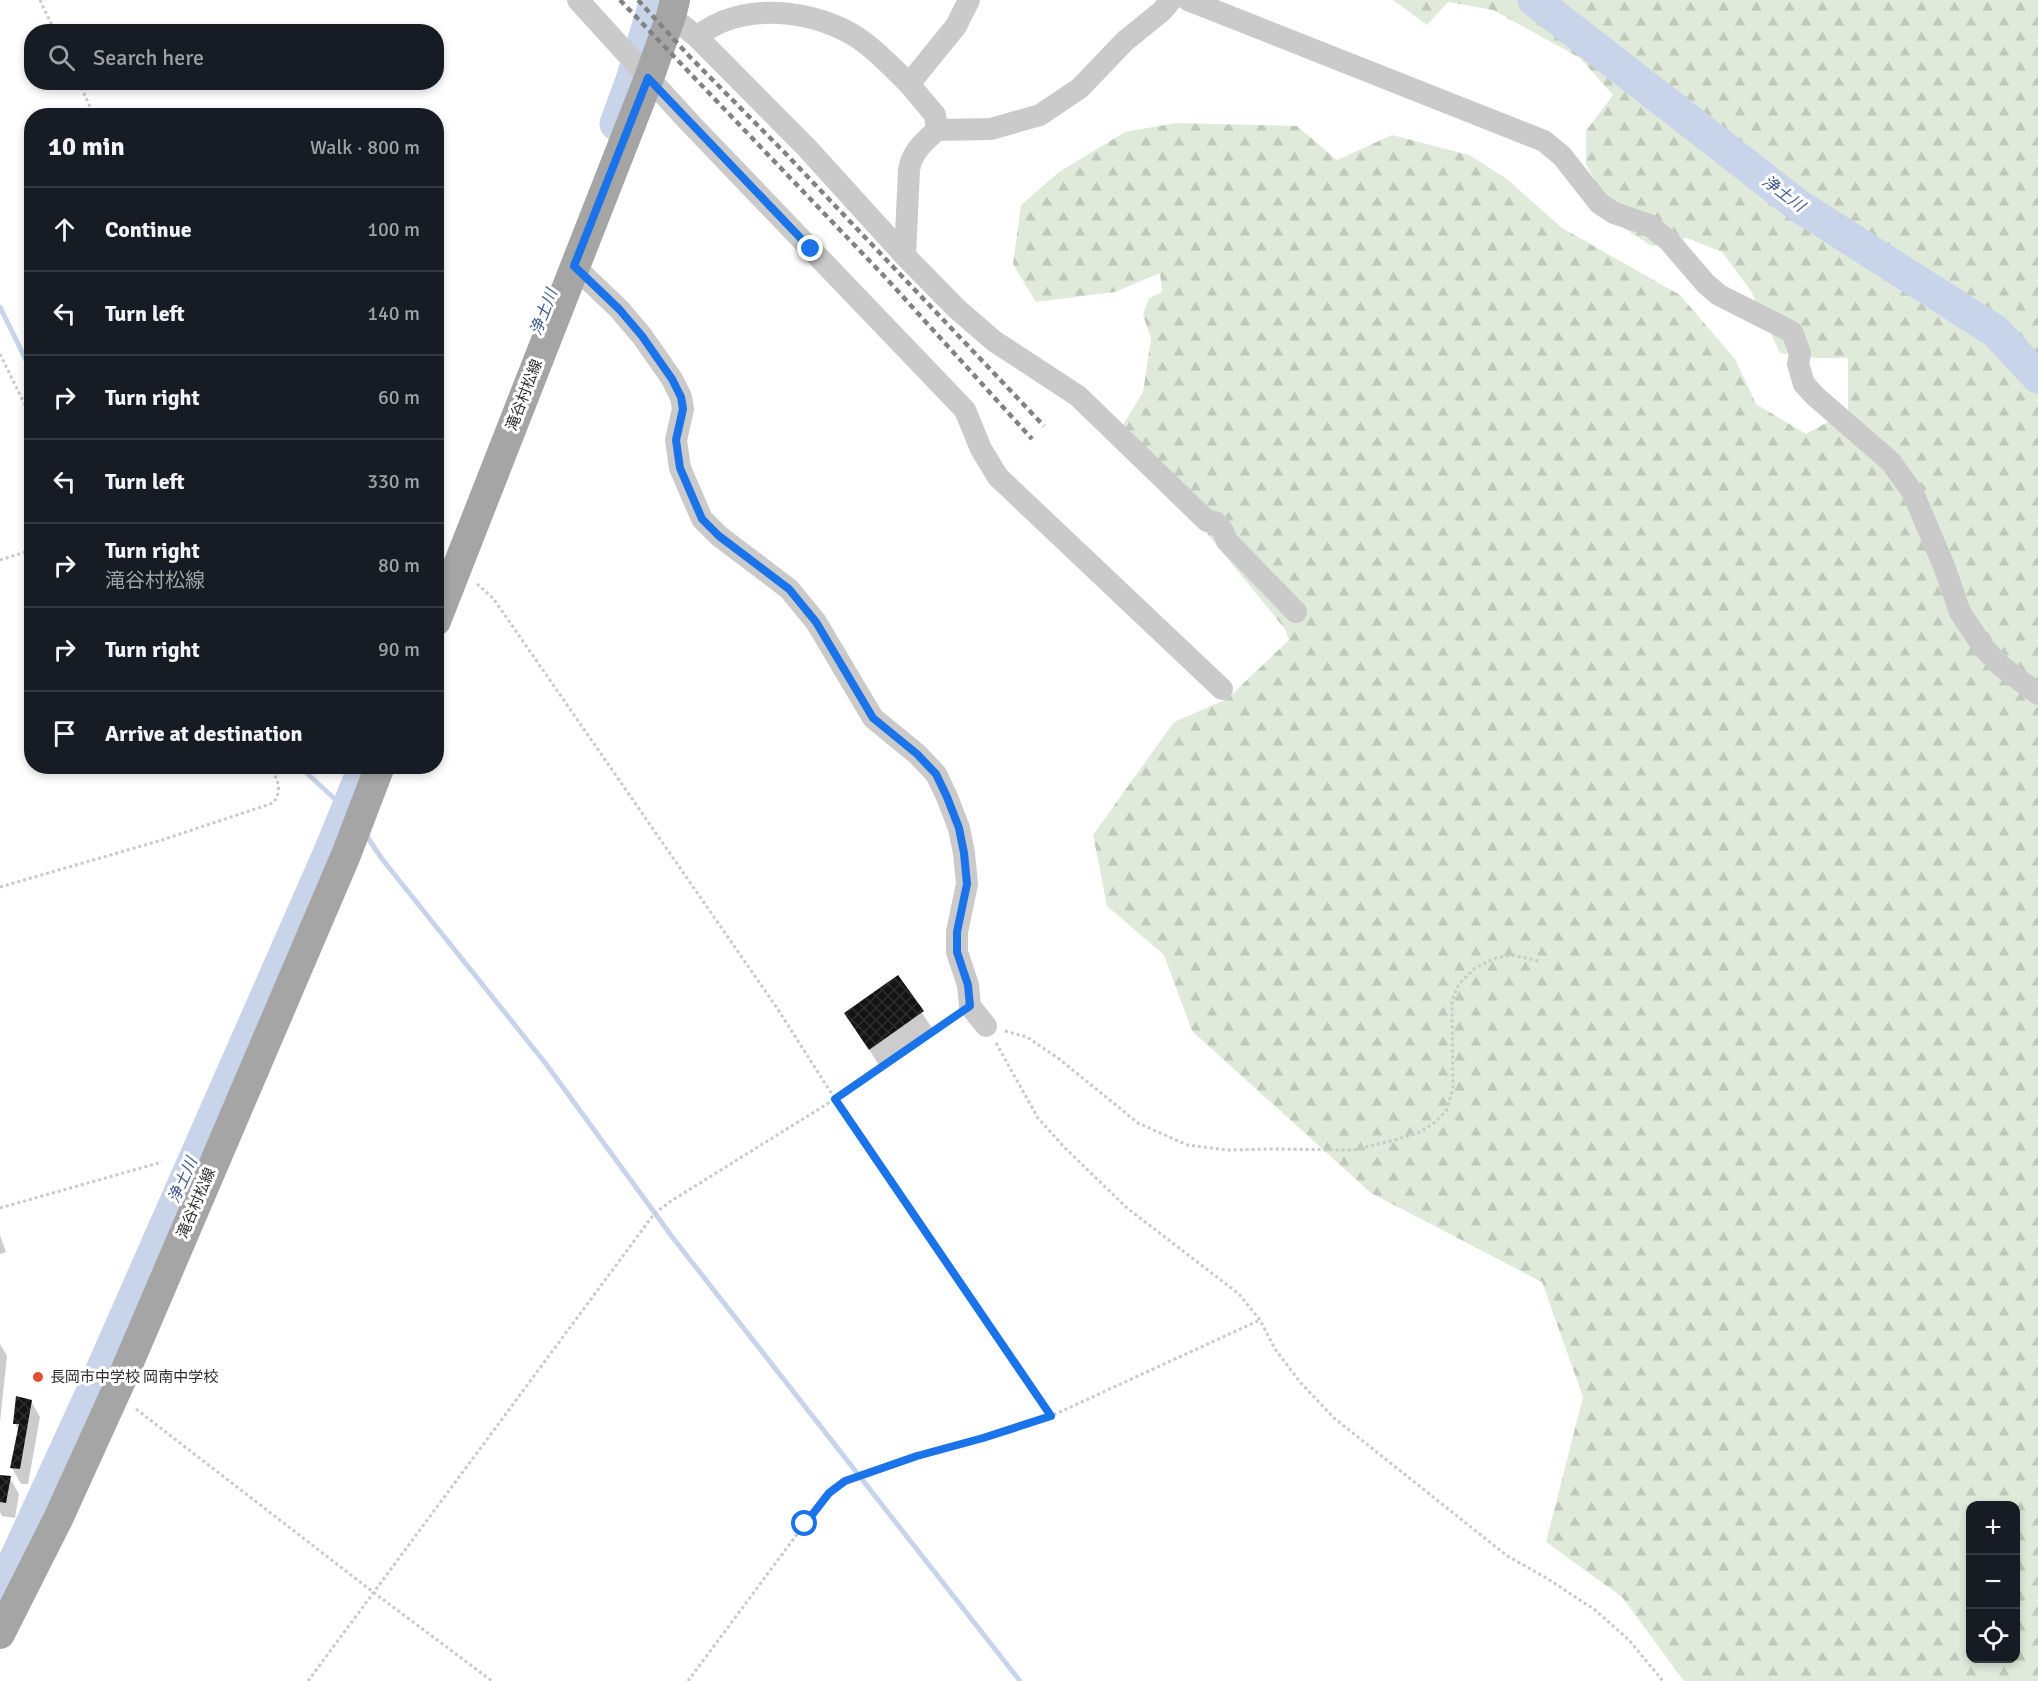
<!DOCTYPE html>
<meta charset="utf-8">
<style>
body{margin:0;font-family:Signika,"Noto Sans JP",sans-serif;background:#20242c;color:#f1f3f6}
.controls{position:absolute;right:18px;bottom:18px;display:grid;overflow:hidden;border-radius:12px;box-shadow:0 3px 9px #0003}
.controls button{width:54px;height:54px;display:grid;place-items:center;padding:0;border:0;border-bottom:2px solid #363941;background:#171b24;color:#f1f3f6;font:30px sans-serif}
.stop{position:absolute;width:18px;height:18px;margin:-14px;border:4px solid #1a73e8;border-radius:50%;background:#fff}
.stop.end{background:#1a73e8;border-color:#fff;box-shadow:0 2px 6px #0008}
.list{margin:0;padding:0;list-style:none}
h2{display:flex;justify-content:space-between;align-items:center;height:78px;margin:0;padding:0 24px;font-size:26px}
h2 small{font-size:20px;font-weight:400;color:#9ea1a6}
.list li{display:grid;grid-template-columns:39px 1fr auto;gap:18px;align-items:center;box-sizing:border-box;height:84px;padding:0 24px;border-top:2px solid #363941}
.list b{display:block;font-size:22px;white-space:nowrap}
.list p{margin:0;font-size:20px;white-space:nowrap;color:#9ea1a6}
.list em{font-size:20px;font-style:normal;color:#9ea1a6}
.icon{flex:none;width:33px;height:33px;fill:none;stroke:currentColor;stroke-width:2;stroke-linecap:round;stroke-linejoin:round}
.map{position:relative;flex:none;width:2038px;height:1681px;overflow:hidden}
.search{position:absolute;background:#171b24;box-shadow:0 3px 9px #0003;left:24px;top:24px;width:420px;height:66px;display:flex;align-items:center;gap:15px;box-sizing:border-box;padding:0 21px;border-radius:24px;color:#9ea1a6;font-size:22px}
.panel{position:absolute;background:#171b24;box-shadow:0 3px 9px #0003;left:24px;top:108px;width:420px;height:666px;border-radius:24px}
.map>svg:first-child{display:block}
</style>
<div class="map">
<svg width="2038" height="1681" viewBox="0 0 2038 1681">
<defs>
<pattern id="forest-firs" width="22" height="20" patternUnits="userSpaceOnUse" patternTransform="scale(1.5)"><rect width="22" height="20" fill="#dfeada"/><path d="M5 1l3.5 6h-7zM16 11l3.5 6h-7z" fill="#c0c9bb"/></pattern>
<pattern id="building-cross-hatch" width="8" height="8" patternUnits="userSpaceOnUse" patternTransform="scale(1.5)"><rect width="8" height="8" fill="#141414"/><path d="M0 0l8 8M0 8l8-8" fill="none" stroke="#2e2e2e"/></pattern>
</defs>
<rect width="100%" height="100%" fill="#fff"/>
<path fill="url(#forest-firs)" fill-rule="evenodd" d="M1393,0H2038V1681H1684L1622,1597L1546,1542L1583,1397L1542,1282L1371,1193L1192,1031L1164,955L1107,906L1093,835L1174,722L1227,699L1289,640L1285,629L1121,428L1143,392L1151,338L1143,315L1149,298L1162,292L1160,273L1115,292L1036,302L1013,264L1021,205L1059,172L1125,132L1176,123L1297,126L1337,160L1392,135L1469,155L1507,179L1562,228L1680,295L1735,359L1756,404L1806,434L1848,411V358H1817L1780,353L1751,291L1722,252L1687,238L1652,246L1620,226L1586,164V131L1613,95L1580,58L1493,10L1448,2L1427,25ZM1970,1506H2016V1658H1970Z"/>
<path fill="#0003" d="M898,977L932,1028L879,1065L846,1014Z
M0,1235L6,1252L0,1254Z
M0,1344L7,1356L0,1422Z
M31,1401L40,1417L28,1484H21L12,1468L19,1431L15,1423Z
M0,1476L10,1478L19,1494L15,1518L2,1516L0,1512Z"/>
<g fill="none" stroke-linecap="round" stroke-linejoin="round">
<path stroke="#c7d4ea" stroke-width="5" d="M0,307L32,372
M299,766L350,813
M366,835L382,859L546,1064L673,1238L1020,1681"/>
<path stroke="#c7d4ea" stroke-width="33" d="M1534,0L1799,206L1995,331L2038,377
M616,124L632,80L656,0
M0,1593L91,1395L329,854L365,766"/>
</g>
<path fill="url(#building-cross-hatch)" d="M898,975L924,1011L869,1050L844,1013Z
M16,1396L32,1400L20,1469L10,1468L19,1424H13Z
M0,1475L11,1476L6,1503L0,1502Z"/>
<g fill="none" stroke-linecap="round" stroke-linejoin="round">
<path stroke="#cacaca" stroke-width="3" stroke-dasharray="3 3" stroke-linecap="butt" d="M40,0L55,32
M79,82L94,116
M0,354L32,419
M0,560L32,550
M477,584L493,598L777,1008L835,1099L1051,1416
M0,887L162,840L273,803C283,791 278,778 269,766
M1005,1031L1027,1037L1058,1058L1138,1123L1187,1145L1227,1150L1273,1149L1353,1150L1395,1140L1420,1132L1434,1123L1446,1111L1453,1089L1452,1000L1459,984L1475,968L1496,958L1512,955L1539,961
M996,1043L1038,1118L1065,1148L1127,1208L1239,1294L1260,1320L1275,1349L1300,1382L1334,1418L1506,1555L1548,1579L1595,1610L1628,1639L1663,1681
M0,1208L162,1162
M136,1409L373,1592L492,1681
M308,1681L654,1214L671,1201L835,1099L954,1017
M688,1681L818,1506L829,1493L845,1481L917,1456L966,1443L1051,1416L1260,1320"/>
<path stroke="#cacaca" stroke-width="22" d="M578,0L689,122L965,410L981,449L998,477L1222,689
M1188,0L1544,141L1562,156L1599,203L1614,213L1649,225L1669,241L1706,284L1719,295L1792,332L1800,353L1798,364L1804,384L1815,396L1891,462L1913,493L1944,566L1960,612L1983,647L2001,666L2038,694
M671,16L697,37L807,148L905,256L957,309L994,341L1078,396L1207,521L1215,522L1223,531L1227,541L1296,612
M697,37C740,0 817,9 861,40C879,53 894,69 909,84
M937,130L935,115L909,84L956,26L969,0
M905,256L909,170C912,151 924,142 937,130L991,129L1040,115L1080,88L1125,41L1162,11L1171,0
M574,266L619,309L642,336L672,379L681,397L683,409L676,440L680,468L702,519L719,536L789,589L816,622L873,718L917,754L936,774L947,797L959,828L964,853L967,884L957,932V952L968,985L970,1006L986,1026"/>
<path stroke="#a5a5a5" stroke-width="30" d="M436,621L649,78L671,16L675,0
M0,1634L58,1519L124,1374L346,855L380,766"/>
<path stroke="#828282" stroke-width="4.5" stroke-dasharray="6 4.5" stroke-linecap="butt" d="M620,0L885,277L1032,439
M638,0L689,56L786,154L1044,426"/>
</g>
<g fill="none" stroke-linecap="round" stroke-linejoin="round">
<path stroke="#1a73e8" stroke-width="8" d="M805,1524L829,1493L845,1481L917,1456L983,1438L1051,1416L835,1099L970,1006L968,985L957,952V932L967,884L964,853L959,828L947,797L936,774L917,754L873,718L816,622L789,589L719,536L702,519L680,468L676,440L683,409L681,397L672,379L642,336L619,309L574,266L648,78L811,249"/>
</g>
<circle fill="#e05032" stroke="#fff" stroke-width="2" cx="38" cy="1377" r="6"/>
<g text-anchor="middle" stroke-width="6" stroke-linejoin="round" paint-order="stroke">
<g font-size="15" fill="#2d2d2d" stroke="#fff">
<text transform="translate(524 395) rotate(-69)" y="5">滝谷村松線</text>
<text transform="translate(196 1203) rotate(-67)" y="5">滝谷村松線</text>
</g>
<g font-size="15" fill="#2d2d2d" stroke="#fff" text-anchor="start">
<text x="50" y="1382">長岡市中学校 岡南中学校</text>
</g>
<g font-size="16" font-style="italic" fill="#3d5a8c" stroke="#fff">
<text transform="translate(1784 193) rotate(37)" y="6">浄土川</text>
<text transform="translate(543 312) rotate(-69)" y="6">浄土川</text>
<text transform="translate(182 1180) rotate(-66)" y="6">浄土川</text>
</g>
</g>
</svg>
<div class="controls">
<button>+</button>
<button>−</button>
<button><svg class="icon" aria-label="locate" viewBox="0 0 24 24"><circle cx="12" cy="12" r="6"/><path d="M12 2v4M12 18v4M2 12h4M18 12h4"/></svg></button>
</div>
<div class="stop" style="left:805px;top:1524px"></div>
<div class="stop end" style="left:811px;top:249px"></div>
<div class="search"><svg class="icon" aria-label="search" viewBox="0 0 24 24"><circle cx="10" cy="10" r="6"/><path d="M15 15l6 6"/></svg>Search here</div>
<section class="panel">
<h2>10 min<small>Walk · 800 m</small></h2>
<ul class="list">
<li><svg class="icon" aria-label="ahead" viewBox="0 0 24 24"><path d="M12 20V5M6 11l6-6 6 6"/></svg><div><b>Continue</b></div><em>100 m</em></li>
<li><svg class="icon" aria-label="left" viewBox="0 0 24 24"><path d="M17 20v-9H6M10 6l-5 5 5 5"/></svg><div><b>Turn left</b></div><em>140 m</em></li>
<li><svg class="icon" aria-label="right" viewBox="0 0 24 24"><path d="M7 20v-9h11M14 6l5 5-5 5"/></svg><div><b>Turn right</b></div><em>60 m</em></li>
<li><svg class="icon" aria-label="left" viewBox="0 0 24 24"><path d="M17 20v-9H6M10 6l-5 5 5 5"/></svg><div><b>Turn left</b></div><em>330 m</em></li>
<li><svg class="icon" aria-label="right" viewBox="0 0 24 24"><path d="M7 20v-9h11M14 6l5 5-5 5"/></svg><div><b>Turn right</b><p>滝谷村松線</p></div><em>80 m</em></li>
<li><svg class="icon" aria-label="right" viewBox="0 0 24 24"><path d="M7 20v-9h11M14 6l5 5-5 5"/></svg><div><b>Turn right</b></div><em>90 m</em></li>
<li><svg class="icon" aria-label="arrive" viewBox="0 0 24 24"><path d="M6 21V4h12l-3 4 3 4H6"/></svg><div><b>Arrive at destination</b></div></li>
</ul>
</section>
</div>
